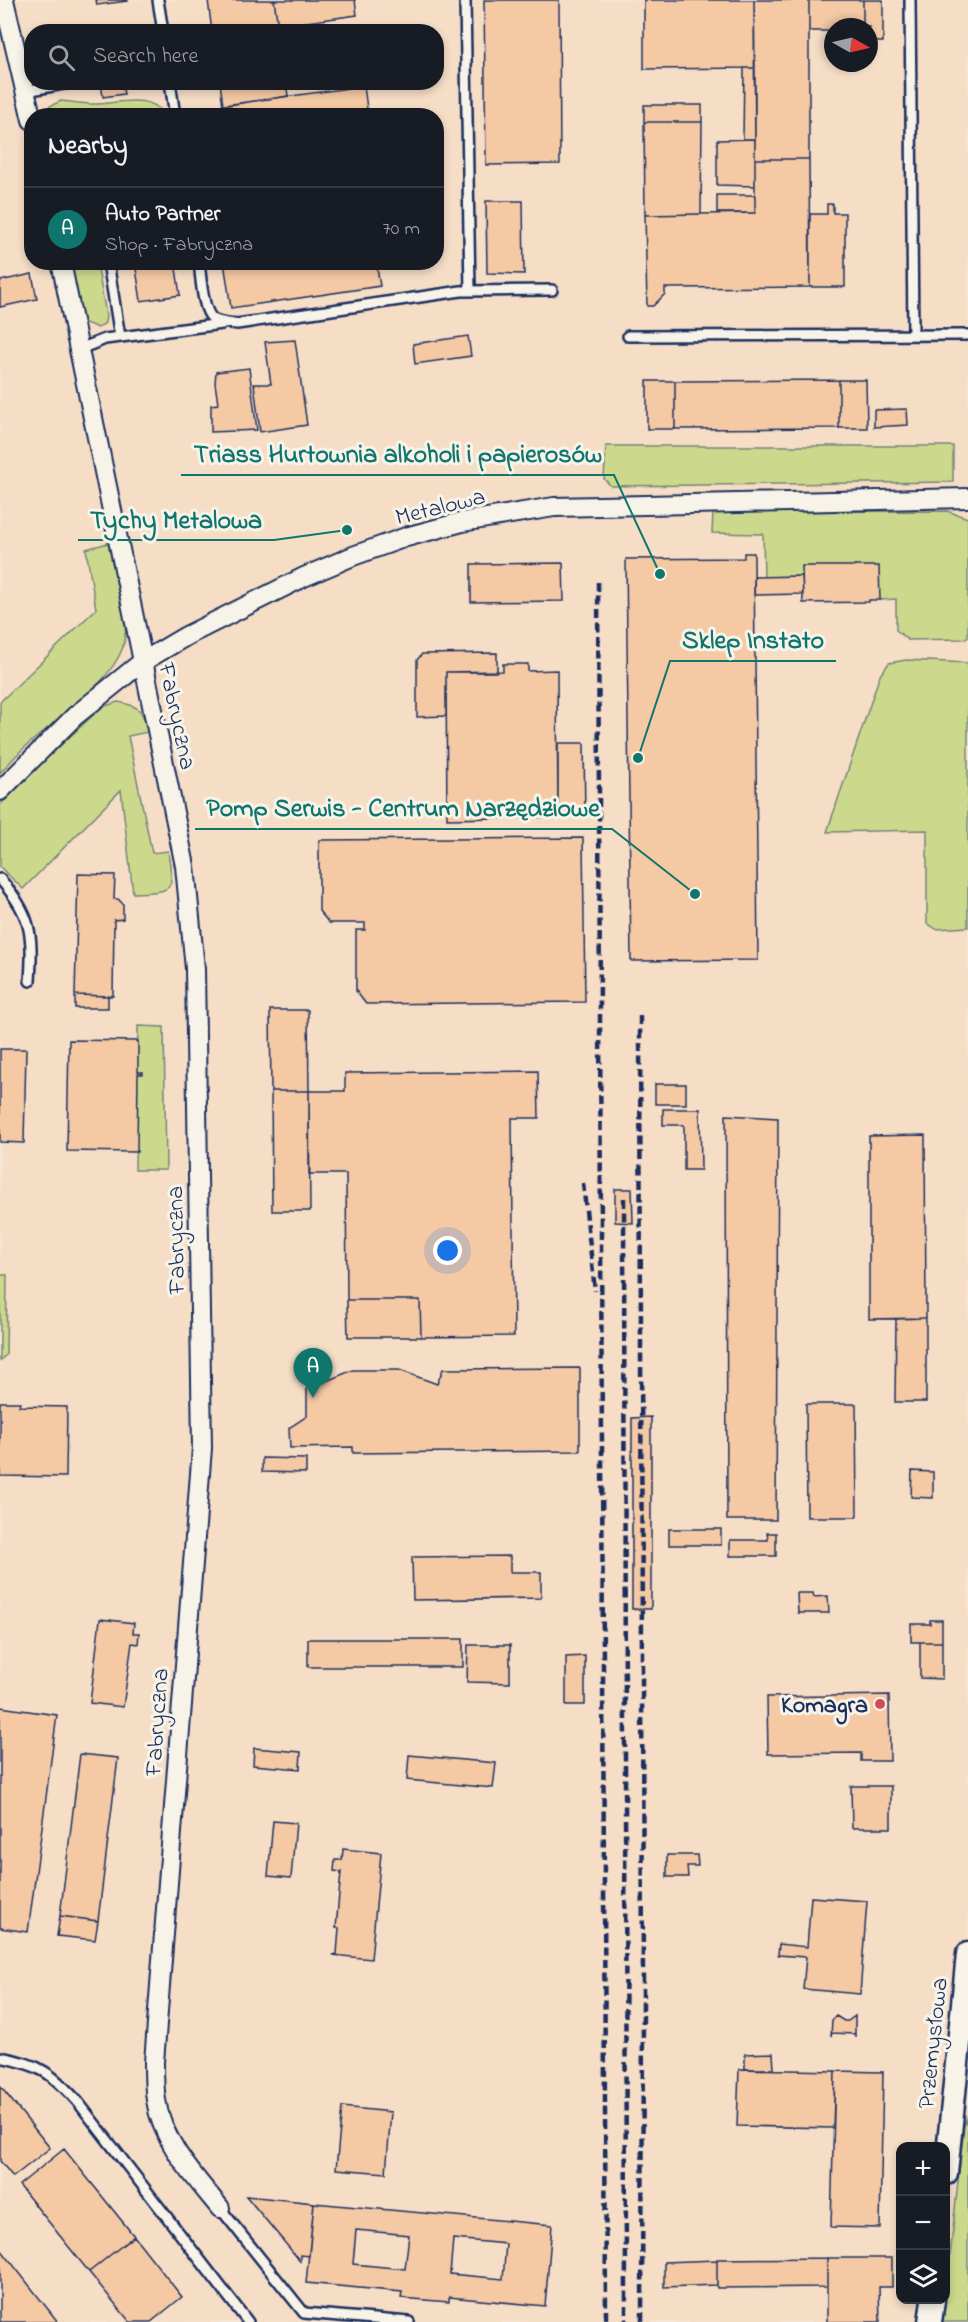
<!DOCTYPE html>
<meta charset="utf-8">
<style>
body{margin:0;font-family:"Indie Flower",sans-serif;background:#242831;color:#f1f3f6}
.controls{position:absolute;right:18px;bottom:18px;display:grid;overflow:hidden;border-radius:12px;box-shadow:0 3px 9px #0003}
.controls button{width:54px;height:54px;display:grid;place-items:center;padding:0;border:0;border-bottom:2px solid #363941;background:#171b24;color:#f1f3f6;font:30px sans-serif}
.compass{position:absolute;left:824px;top:18px;width:54px;height:54px;border-radius:50%;background:#171b24;box-shadow:0 3px 9px #0003;rotate:98deg}
.you{position:absolute;left:448px;top:1251px;width:21px;height:21px;margin:-15px;border:4px solid #fff;border-radius:50%;background:#1a73e8;box-shadow:0 0 0 9px #1a73e833}
.badge{display:grid;place-items:center;width:39px;height:39px;border-radius:50%;background:#0f766e;color:#fff;font-size:20px;font-weight:700}
.pin{position:absolute;translate:-50% -50px;filter:drop-shadow(0 2px 3px #0008)}
.pin::after{content:'';position:absolute;top:32px;width:21px;height:18px;background:inherit;clip-path:polygon(0 0,100% 0,50% 100%)}
.list{margin:0;padding:0;list-style:none}
h2{display:flex;justify-content:space-between;align-items:center;height:78px;margin:0;padding:0 24px;font-size:26px}
h2 small{font-size:20px;font-weight:400;color:#9ea1a6}
.list li{display:grid;grid-template-columns:39px 1fr auto;gap:18px;align-items:center;box-sizing:border-box;height:84px;padding:0 24px;border-top:2px solid #363941}
.list b{display:block;font-size:22px;white-space:nowrap}
.list p{margin:0;font-size:20px;white-space:nowrap;color:#9ea1a6}
.list em{font-size:20px;font-style:normal;color:#9ea1a6}
.icon{flex:none;width:33px;height:33px;fill:none;stroke:currentColor;stroke-width:2;stroke-linecap:round;stroke-linejoin:round}
.map{position:relative;flex:none;width:968px;height:2322px;overflow:hidden}
.search{position:absolute;background:#171b24;box-shadow:0 3px 9px #0003;left:24px;top:24px;width:420px;height:66px;display:flex;align-items:center;gap:15px;box-sizing:border-box;padding:0 21px;border-radius:24px;color:#9ea1a6;font-size:22px}
.panel{position:absolute;background:#171b24;box-shadow:0 3px 9px #0003;left:24px;top:108px;width:420px;height:162px;border-radius:24px}
.map>svg:first-child{display:block}
</style>
<div class="map">
<svg width="968" height="2322" viewBox="0 0 968 2322">
<rect width="100%" height="100%" fill="#f6e6d4"/>
<filter id="ink" filterUnits="userSpaceOnUse"><feTurbulence type="fractalNoise" baseFrequency=".0167" numOctaves="2"/><feDisplacementMap in="SourceGraphic" scale="12" xChannelSelector="R" yChannelSelector="G"/><feConvolveMatrix kernelMatrix="1 2 1 2 8 2 1 2 1" color-interpolation-filters="sRGB"/></filter>
<g filter="url(#ink)">
<path fill="#f6ddc6" fill-rule="evenodd" d="M0,0H968V2322H0ZM833,27H869V63H833ZM32,32H436V82H32ZM32,116H436V262H32ZM900,2146H946V2300H900Z"/>
<path fill="#ccd98d" stroke="#748476" stroke-width="1.5" d="M61,101C72,102 83,104 94,104C117,104 150,92 165,115H45L50,106Z
M69,263H97L106,315L105,323L98,328L83,322Z
M606,446H953V482L611,486L604,479Z
M947,511L968,518V637L963,639L908,640L896,630V599L880,600L802,576L764,577L763,534L712,533L713,512Z
M108,543C114,572 128,609 125,637C121,679 51,722 22,750C14,757 7,766 0,773V702L96,609L86,549Z
M906,660L968,663V927L936,929L927,923V830L827,832L880,675L889,663Z
M118,702C140,706 143,710 148,732L128,736L152,853L168,851C174,893 175,891 133,893L121,790L23,889L0,867V805L36,768L102,707Z
M138,1026L164,1027L166,1170H135Z
M0,1275H7L6,1355L0,1361Z
M968,2116V2322H943L964,2125Z"/>
<path fill="#f5c9a4" stroke="#1b2f5e" stroke-width="1.5" fill-rule="evenodd" d="M96,0H127L128,1L97,5Z
M208,0H274L279,32H212Z
M274,0H355L357,15L278,26Z
M484,0H559L560,164L486,165Z
M644,0H754L755,68L644,69Z
M754,0H809V159H755Z
M809,0H863V27H833V31H809Z
M863,0H883V42H869V27H863Z
M744,68H755V139H743Z
M101,82H122L124,94L103,97Z
M220,82H286L288,96L223,106Z
M364,86L368,116H220L218,106Z
M644,105H702V122H644Z
M644,122H702L701,214L645,215Z
M755,139V186L717,185V140Z
M755,159H809L810,287L665,288V294L653,306H647L645,215L755,213Z
M717,195H755V213H717Z
M486,201H523L524,274L487,273Z
M827,204H833V213H845V287H810V214H827Z
M135,262H175L180,295L141,301Z
M224,262H376L380,286L231,308Z
M32,274L37,299L0,307V281Z
M468,336L471,356L415,364L413,344Z
M295,340L307,425L260,432L254,384H271L265,342Z
M249,368L257,430L211,432V405L218,404L215,383L216,372Z
M839,380V428L675,429V381Z
M839,380H866L867,428H839Z
M647,381H675V429H647Z
M907,409L908,425L874,427V410Z
M744,553H754V558L758,960L631,961L626,559L744,558Z
M563,563L564,601L471,602V564Z
M802,566H879L880,600H869V602L803,603Z
M802,576L803,594L754,595V577Z
M497,653V672H446V716L417,717V660L422,654Z
M503,664H528V671L557,670L558,817L447,819L446,672L503,671Z
M558,743H584L585,817H558Z
M583,838L585,1002L366,1004L356,991V930H365V923H329L319,911V840Z
M78,874L115,875L114,899H118L123,904V919L114,920L113,996L75,995Z
M75,995L108,996V1008H75Z
M270,1010H308L309,1091H271Z
M69,1040L138,1041V1072H143V1074H138L137,1152L67,1151Z
M0,1049H26L24,1143L0,1142Z
M538,1071L539,1118H512L514,1336L421,1337L420,1300H347L346,1174H309V1091H345V1073Z
M655,1084H686V1104H655Z
M271,1091H309L310,1211H272Z
M663,1109H700L701,1170H684V1125H663Z
M726,1115L778,1118L776,1520H727Z
M925,1135L926,1318L869,1319V1136Z
M615,1189H632L633,1223L615,1222Z
M347,1300H420L421,1337H348Z
M926,1318V1402H895L896,1319Z
M580,1368V1451L353,1453V1447L290,1448L289,1428L307,1416V1384H319L353,1370H399L437,1384L443,1369Z
M0,1402H20L19,1406L67,1407L66,1477L0,1476Z
M806,1404H856L857,1517H807Z
M651,1417V1609H632V1418Z
M262,1458L306,1459V1473L262,1472Z
M912,1471L933,1472V1498L911,1497Z
M669,1529H721V1545H669Z
M767,1533H776V1556H730V1540H768Z
M510,1556V1572H541V1598L413,1600L412,1557Z
M797,1593H813L814,1597L828,1596L829,1613H798Z
M100,1619L134,1623L133,1633H139L138,1644L132,1643L123,1707L90,1703Z
M930,1620H942V1642H911V1624H930Z
M308,1639H463V1667H308Z
M920,1642H942V1679L920,1678Z
M468,1645H510V1683L467,1682Z
M585,1656V1705H566V1657Z
M889,1695L890,1761H861V1753L768,1754L767,1697Z
M0,1707L57,1715L28,1932L0,1928Z
M254,1748L301,1752L300,1769L253,1765Z
M80,1754L118,1758L98,1921L60,1916Z
M409,1755L496,1763L493,1788L407,1780Z
M851,1786H891V1828H852Z
M273,1821L296,1823L291,1878L268,1876Z
M343,1849L381,1853L371,1959L333,1955L337,1954L339,1928H336L341,1872L334,1871L335,1860H342Z
M667,1855H697L698,1866H687L688,1877H667Z
M811,1897L867,1901L860,1994L803,1989L806,1957L778,1955L779,1944L807,1947Z
M60,1916L98,1921L95,1940L57,1936Z
M836,2016L844,2021H848L855,2016V2038V2034L832,2033L831,2036L832,2020Z
M773,2053L774,2069H745V2054Z
M739,2069L835,2071L833,2128L737,2126Z
M835,2071L883,2072L880,2228L831,2227Z
M0,2086L50,2148L13,2177L0,2161Z
M342,2107L391,2112L386,2173L336,2169Z
M64,2149L134,2236L89,2272L19,2185Z
M246,2196L314,2203L309,2256L300,2255V2261Z
M314,2203L552,2225L545,2306L449,2297V2302L401,2298L402,2292L306,2283ZM356,2230L409,2235L405,2269L353,2264ZM453,2239L506,2244L503,2279L450,2274Z
M134,2236L182,2297L151,2322H130L89,2272Z
M0,2248L58,2322H0Z
M827,2258V2287L717,2288V2259Z
M827,2258H892V2287H879L880,2322H827Z
M717,2260V2285L664,2287V2262Z"/>
<g fill="none" stroke-linecap="round" stroke-linejoin="round">
<g stroke="#1b2f5e" stroke-width="14">
<path id="service" d="M158,0L163,32
M465,0L470,291
M910,0L913,335
M170,82L175,116
M26,91L74,82
M108,262L120,337
M199,262C201,276 202,311 213,319C220,323 230,323 237,324L461,291L552,290
M628,336L968,335
M80,349L105,339L222,324
M0,879C32,915 33,934 30,981
M0,2057C39,2064 52,2073 78,2102L248,2322
M220,2208L304,2313L409,2322"/>
</g>
<g stroke="#1b2f5e" stroke-width="22">
<path id="minor" d="M4,0L32,120
M61,262L185,866L195,969L202,1448L154,2062C154,2075 154,2088 156,2100C162,2142 194,2176 220,2208
M0,791L75,716L142,662L186,636L304,577L353,556L406,537L462,522L554,507L968,498"/>
</g>
<g stroke="#1b2f5e" stroke-width="27">
<path id="tertiary" d="M946,2173L968,1954
M930,2322L933,2300"/>
</g>
<use href="#service" stroke="#f7f3e8" stroke-width="9"/>
<use href="#minor" stroke="#f7f3e8" stroke-width="18"/>
<use href="#tertiary" stroke="#f7f3e8" stroke-width="22"/>
<path stroke="#1b2f5e" stroke-width="4.5" stroke-dasharray="9 4.5" stroke-linecap="butt" d="M598,582L606,2322
M640,1016L643,1994L642,2322
M583,1183L595,1291
M624,1198L626,2322"/>
</g>
</g>
<circle fill="#d1495b" stroke="#f7f3e8" stroke-width="2" cx="880" cy="1704" r="6"/>
<g text-anchor="middle" stroke-width="6" stroke-linejoin="round" paint-order="stroke">
<g font-size="24" fill="#1b2f5e" stroke="#f7f3e8">
<text transform="translate(440 506) rotate(-14)" y="8">Metalowa</text>
<text transform="translate(178 716) rotate(78)" y="8">Fabryczna</text>
<text transform="translate(175 1240) rotate(-91)" y="8">Fabryczna</text>
<text transform="translate(156 1722) rotate(-86)" y="8">Fabryczna</text>
<text transform="translate(932 2043) rotate(-84)" y="8">Przemysłowa</text>
</g>
<g font-size="24" font-weight="bold" fill="#1b2f5e" stroke="#f7f3e8" text-anchor="end">
<text x="868" y="1712">Komagra</text>
</g>
</g>
<path fill="none" stroke="#0f766e" stroke-width="2" d="M660 574L614 475H181M347 530L274 540H78M638 758L670 661H836M695 894L612 829H195"/>
<g fill="#0f766e" stroke="#f7f3e8" stroke-width="2">
<circle cx="660" cy="574" r="6"/>
<circle cx="347" cy="530" r="6"/>
<circle cx="638" cy="758" r="6"/>
<circle cx="695" cy="894" r="6"/>
</g>
<g font-size="26" text-anchor="middle" font-weight="bold" fill="#0f766e" stroke="#f7f3e8" stroke-width="6" stroke-linejoin="round" paint-order="stroke">
<text x="398" y="462">Triass Hurtownia alkoholi i papierosów</text>
<text x="176" y="528">Tychy Metalowa</text>
<text x="753" y="648">Sklep Instato</text>
<text x="403" y="816">Pomp Serwis - Centrum Narzędziowe</text>
</g>
</svg>
<div class="controls">
<button>+</button>
<button>−</button>
<button><svg class="icon" aria-label="layers" viewBox="0 0 24 24"><path d="M12 4l9 5-9 5-9-5zM3 14l9 5 9-5"/></svg></button>
</div>
<svg class="compass" viewBox="-18 -18 36 36"><path d="M0-13l5 13h-10z" fill="#e53935"/><path d="M0 13l5-13h-10z" fill="#9ea1a6"/></svg>
<div class="you"></div>
<div class="pin badge" style="left:313px;top:1398px">A</div>
<div class="search"><svg class="icon" aria-label="search" viewBox="0 0 24 24"><circle cx="10" cy="10" r="6"/><path d="M15 15l6 6"/></svg>Search here</div>
<section class="panel">
<h2>Nearby<small></small></h2>
<ul class="list">
<li><span class="badge">A</span><div><b>Auto Partner</b><p>Shop · Fabryczna</p></div><em>70 m</em></li>
</ul>
</section>
</div>
